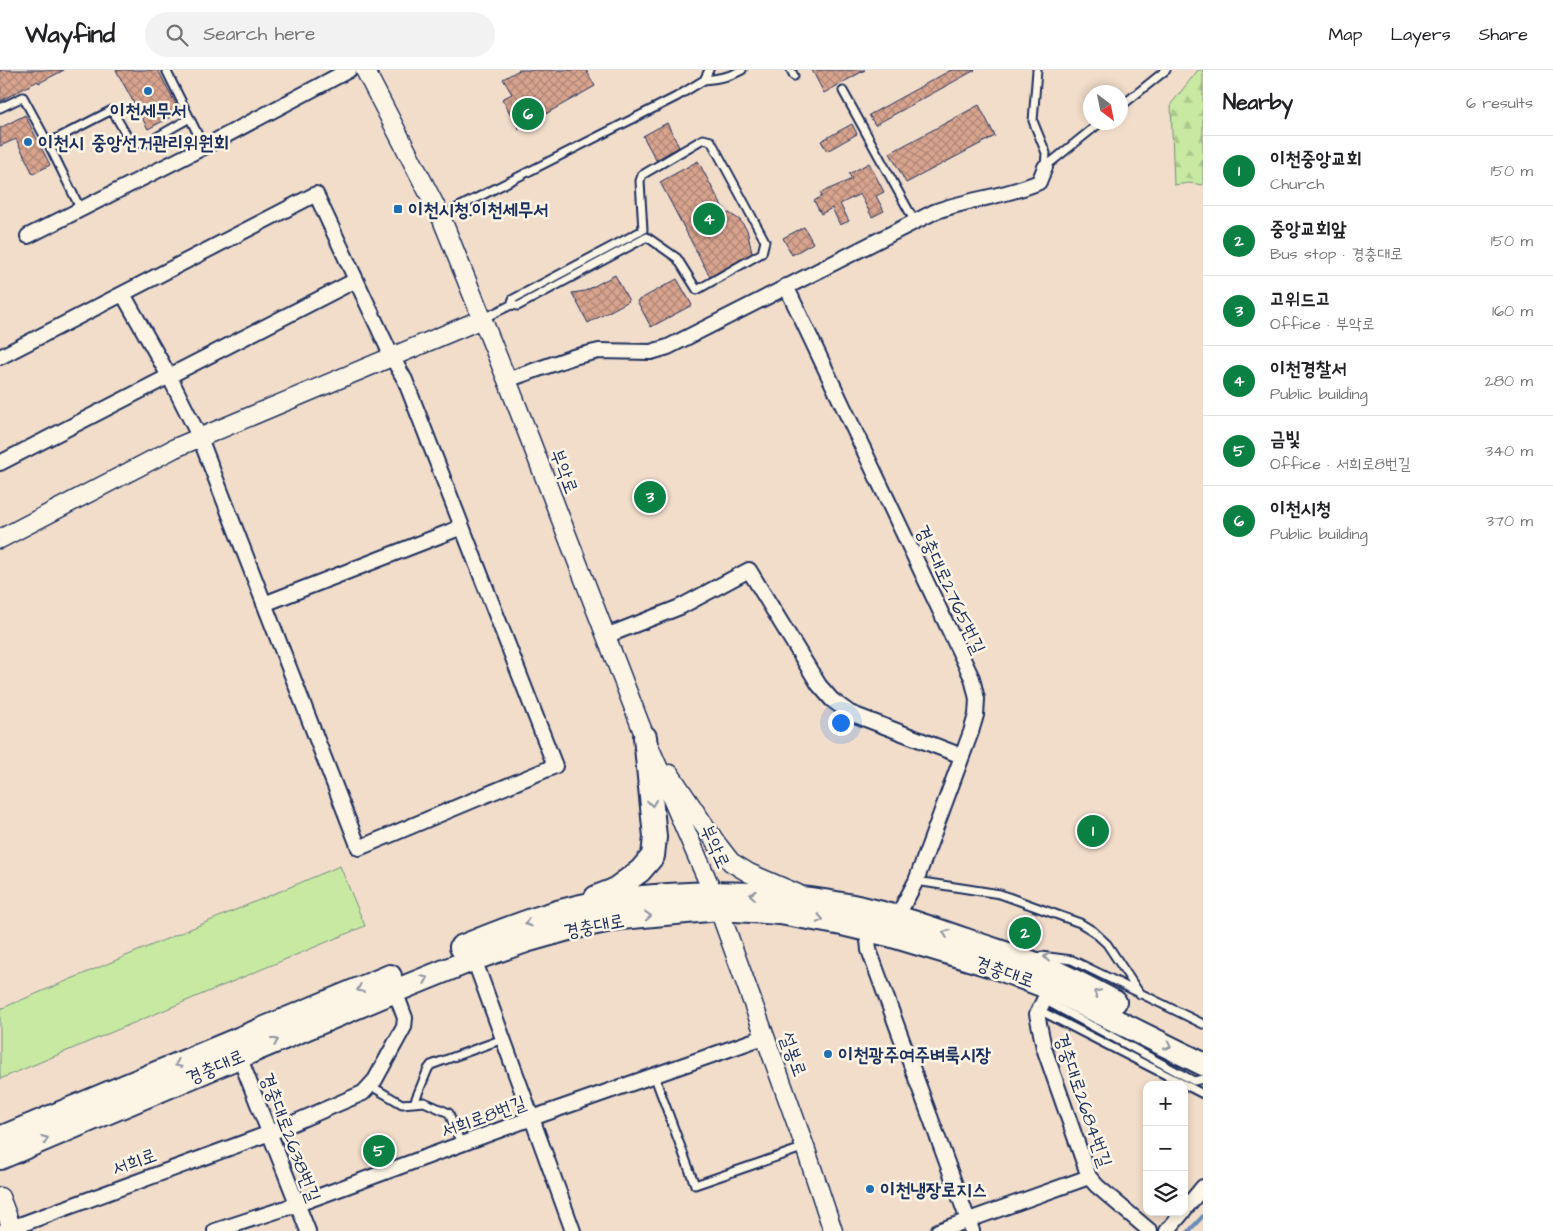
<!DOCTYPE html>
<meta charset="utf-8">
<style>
body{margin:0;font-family:"Architects Daughter","Poor Story",sans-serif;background:#f2f2f2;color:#202124}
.controls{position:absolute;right:15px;bottom:15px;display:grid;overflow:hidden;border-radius:10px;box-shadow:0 2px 8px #0003}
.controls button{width:45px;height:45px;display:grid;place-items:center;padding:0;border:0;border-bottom:1px solid #e0e0e0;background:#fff;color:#202124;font:25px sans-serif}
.compass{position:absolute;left:1083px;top:15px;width:45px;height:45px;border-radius:50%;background:#fff;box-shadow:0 2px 8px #0003;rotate:148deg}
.you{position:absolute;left:840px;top:652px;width:18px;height:18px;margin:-12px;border:4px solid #fff;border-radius:50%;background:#1a73e8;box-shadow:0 0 0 8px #1a73e833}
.badge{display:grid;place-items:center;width:32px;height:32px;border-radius:50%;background:#0b8043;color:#fff;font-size:16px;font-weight:700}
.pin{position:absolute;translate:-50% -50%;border:2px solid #fff;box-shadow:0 1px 5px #0006}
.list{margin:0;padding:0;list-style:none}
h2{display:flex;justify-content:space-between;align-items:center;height:65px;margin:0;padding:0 20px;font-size:21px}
h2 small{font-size:16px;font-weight:400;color:#757577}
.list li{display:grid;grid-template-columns:32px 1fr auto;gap:15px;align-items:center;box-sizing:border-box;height:70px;padding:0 20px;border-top:1px solid #e0e0e0}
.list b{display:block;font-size:19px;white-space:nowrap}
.list p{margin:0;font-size:16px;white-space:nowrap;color:#757577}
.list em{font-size:16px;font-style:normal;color:#757577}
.icon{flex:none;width:28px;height:28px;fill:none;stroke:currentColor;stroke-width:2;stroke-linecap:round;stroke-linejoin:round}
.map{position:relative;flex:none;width:1203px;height:1161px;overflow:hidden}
header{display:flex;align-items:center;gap:30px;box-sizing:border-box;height:70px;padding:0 25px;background:#fff;border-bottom:1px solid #e0e0e0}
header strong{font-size:24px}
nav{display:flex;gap:28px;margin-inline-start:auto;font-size:18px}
.search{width:350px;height:45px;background:#f2f2f2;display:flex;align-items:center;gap:12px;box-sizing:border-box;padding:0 18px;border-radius:28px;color:#757577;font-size:19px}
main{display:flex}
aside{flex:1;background:#fff}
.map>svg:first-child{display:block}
</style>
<header>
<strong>Wayfind</strong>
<div class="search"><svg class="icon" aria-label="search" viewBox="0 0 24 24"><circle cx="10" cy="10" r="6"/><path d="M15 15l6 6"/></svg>Search here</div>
<nav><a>Map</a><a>Layers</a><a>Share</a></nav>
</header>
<main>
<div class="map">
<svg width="1203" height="1161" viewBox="0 0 1203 1161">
<defs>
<pattern id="forest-firs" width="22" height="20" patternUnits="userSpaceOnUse" patternTransform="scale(1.25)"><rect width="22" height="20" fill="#c8e9a1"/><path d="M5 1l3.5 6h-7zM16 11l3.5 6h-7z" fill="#abc88d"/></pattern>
<pattern id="building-cross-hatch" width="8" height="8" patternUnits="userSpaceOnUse" patternTransform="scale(1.25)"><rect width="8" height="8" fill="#d9a48e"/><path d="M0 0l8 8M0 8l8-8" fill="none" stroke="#af8677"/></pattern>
</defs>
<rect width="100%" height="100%" fill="#f2ddcb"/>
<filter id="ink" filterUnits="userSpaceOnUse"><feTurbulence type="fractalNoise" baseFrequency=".02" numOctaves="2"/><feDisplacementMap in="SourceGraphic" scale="10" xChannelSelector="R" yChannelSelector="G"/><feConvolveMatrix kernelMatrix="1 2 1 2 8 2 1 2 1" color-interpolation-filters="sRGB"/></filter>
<g filter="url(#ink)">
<path fill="url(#forest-firs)" stroke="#728c80" d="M1198,0H1203V115L1189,113L1174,115L1171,34Z"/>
<path fill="#c8e9a1" stroke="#728c80" d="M340,796L365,856L0,1009V939Z"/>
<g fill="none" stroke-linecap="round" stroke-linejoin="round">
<path stroke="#668ab7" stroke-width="4" d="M1189,1161L1203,1146"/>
</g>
<path fill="url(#building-cross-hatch)" stroke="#1b2f5e" d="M0,0H64L39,13L38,11L0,31Z
M116,0H158L180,42L148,59Z
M519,0H586L595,16L519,59L502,29L512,24L503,9Z
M812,0H865L824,23Z
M951,0H975L875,55L869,45Z
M979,35L995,66L906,113L890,83Z
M25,45L50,95L33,104L16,69L0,76V58Z
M667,53L679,77L656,90L643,66Z
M852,54L857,64L827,81L821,71Z
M698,91L726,144L729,143L740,150L747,160L752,183L710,207L660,112Z
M869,93L884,122L876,126L884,141L872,147L860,124L840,134L849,151L840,155L832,138L821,144L814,131L822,126L820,123L852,109L849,104Z
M804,157L813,173L792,185L783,168Z
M615,205L629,231L588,253L572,223L585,221Z
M677,209L692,235L651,257L637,231Z"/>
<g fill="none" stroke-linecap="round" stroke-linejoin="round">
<g stroke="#1b2f5e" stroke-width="11">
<path id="service" d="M166,0L204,77
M791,0L794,6
M1037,0L1033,51L1046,83L1045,97
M704,10C717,9 730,7 742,0
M843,21L915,152
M1120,37L1166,0
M0,38L23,27L48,73L81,140
M703,69L711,71L765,171L762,183L697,220L677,188L647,167L518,236L511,235L513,229L643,160L640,111L642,105Z
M48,73L112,40L127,66L134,74L146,73L190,48
M1045,97L1101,52
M441,146L676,27L704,10L709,0
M482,249L511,235
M916,811L1000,824L1080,853L1093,861L1107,874L1140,924
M1041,886L1072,890L1203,954
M1044,930L1194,1011L1203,1009
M1039,940L1203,1024
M654,1005L695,1115L805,1077
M371,1016L402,1034L424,1032L449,1043L461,1074
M414,1033L428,999L431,995L503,969"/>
</g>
<g stroke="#1b2f5e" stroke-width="18">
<path id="minor" d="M28,166L204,77L349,0
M786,216L972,608L977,629L976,645L971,662L916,811L897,847
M0,287L316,124L392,287L405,310L555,696L359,778L200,368L169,306L123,224
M507,310L573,287L599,281L651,282L668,277L934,142C968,129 1005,127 1039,112L1045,97
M0,393L356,210
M264,534L462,457
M606,566L680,537L749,500L819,615L832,630L850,643L962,686
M867,860L869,880L972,1161
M474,889L573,1161
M1050,918L1037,944L1044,978L1089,1107L1097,1116L1150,1161
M239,986L308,1161
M1184,1140L1203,1117
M3,1161L270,1063L363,1023L375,1010L404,957L405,948L395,921
M215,1161L298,1134L532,1048L764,967
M938,1161L1089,1107
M1167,1161L1183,1142"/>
</g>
<g stroke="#1b2f5e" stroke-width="21">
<path id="tertiary" d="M365,0L441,147L507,310L645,667L713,823L805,1077L833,1161
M0,469L175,378L482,249
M670,704L717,774L731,792L749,803L798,824
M0,1127L13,1161"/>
</g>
<g stroke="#1b2f5e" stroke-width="26">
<path id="primary" d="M596,827L614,820L640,801L653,786L655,767L645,667
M461,877C510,857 563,836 616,830C694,820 776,821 853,836C892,844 929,857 966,870C996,881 1028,889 1058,903C1077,912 1096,922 1115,932
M0,1068L390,906
M0,1088L395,921L474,889L526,871L572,858L621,848L719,839L780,843L842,854L889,865L992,896L1054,920L1203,994"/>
</g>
<use href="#service" stroke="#fcf5e5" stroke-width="7"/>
<use href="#minor" stroke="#fcf5e5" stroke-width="14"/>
<use href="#tertiary" stroke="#fcf5e5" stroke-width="18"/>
<use href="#primary" stroke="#fcf5e5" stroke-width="22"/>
</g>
<defs><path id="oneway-chevron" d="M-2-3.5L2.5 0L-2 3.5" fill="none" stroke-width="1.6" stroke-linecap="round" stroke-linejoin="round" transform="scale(1.25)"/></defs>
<g stroke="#8c92a2">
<use href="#oneway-chevron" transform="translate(652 733) rotate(84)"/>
<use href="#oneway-chevron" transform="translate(753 825) rotate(-176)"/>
<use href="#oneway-chevron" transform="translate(648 846) rotate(-4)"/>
<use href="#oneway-chevron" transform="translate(820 849) rotate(11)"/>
<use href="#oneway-chevron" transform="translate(528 853) rotate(161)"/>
<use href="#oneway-chevron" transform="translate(946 863) rotate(-160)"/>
<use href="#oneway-chevron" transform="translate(1047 887) rotate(-174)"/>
<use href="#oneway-chevron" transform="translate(425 909) rotate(-22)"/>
<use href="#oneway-chevron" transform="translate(360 919) rotate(158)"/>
<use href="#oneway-chevron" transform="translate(1097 923) rotate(-153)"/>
<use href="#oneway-chevron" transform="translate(275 971) rotate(-23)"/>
<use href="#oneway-chevron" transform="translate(1168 976) rotate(27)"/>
<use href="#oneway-chevron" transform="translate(178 994) rotate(157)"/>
<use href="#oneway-chevron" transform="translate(45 1069) rotate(-23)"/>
</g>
</g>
<g fill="#1f6fb2" stroke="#fcf5e5" stroke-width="2">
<circle cx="148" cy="21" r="5"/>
<circle cx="28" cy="72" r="5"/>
<rect x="393" y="134" width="10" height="10" rx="2.5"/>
<circle cx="828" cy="984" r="5"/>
<circle cx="870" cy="1119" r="5"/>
</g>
<g text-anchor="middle" stroke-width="5" stroke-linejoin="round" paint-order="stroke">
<g font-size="19" font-weight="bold" fill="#1b2f5e" stroke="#fcf5e5" text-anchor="start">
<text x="148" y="47" text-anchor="middle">이천세무서</text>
<text x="38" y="79">이천시 중앙선거관리위원회</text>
<text x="408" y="146">이천시청.이천세무서</text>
<text x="838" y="991">이천광주여주벼룩시장</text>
<text x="880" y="1126">이천냉장로지스</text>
</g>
<g font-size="19" fill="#1b2f5e" stroke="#fcf5e5">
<text transform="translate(565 401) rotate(69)" y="7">부악로</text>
<text transform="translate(951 519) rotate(65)" y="7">경충대로2765번길</text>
<text transform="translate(716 776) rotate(66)" y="7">부악로</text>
<text transform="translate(594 855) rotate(-11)" y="7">경충대로</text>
<text transform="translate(1005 901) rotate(19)" y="7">경충대로</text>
<text transform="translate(794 984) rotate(70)" y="7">설봉로</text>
<text transform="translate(215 996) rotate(-23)" y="7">경충대로</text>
<text transform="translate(1084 1030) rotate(71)" y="7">경충대로2684번길</text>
<text transform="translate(483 1046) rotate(-20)" y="7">서희로8번길</text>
<text transform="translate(291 1067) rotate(69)" y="7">경충대로2638번길</text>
<text transform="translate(134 1091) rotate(-20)" y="7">서희로</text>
</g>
</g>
</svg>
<div class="controls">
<button>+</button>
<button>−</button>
<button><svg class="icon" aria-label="layers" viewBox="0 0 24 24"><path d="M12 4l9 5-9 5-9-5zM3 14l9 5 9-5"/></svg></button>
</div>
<svg class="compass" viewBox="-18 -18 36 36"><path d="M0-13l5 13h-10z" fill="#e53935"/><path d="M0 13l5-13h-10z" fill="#757577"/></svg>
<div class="you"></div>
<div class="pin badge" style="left:1093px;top:761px">1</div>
<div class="pin badge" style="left:1025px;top:863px">2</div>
<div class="pin badge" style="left:650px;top:427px">3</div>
<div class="pin badge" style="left:709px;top:149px">4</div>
<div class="pin badge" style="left:379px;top:1081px">5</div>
<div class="pin badge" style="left:528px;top:44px">6</div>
</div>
<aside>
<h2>Nearby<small>6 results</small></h2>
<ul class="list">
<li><span class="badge">1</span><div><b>이천중앙교회</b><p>Church</p></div><em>150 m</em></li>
<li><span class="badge">2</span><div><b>중앙교회앞</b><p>Bus stop · 경충대로</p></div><em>150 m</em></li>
<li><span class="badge">3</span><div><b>고위드고</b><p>Office · 부악로</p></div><em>160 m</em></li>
<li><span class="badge">4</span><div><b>이천경찰서</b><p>Public building</p></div><em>280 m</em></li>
<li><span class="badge">5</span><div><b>금빛</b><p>Office · 서희로8번길</p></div><em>340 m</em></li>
<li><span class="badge">6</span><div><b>이천시청</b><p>Public building</p></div><em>370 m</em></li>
</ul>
</aside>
</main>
